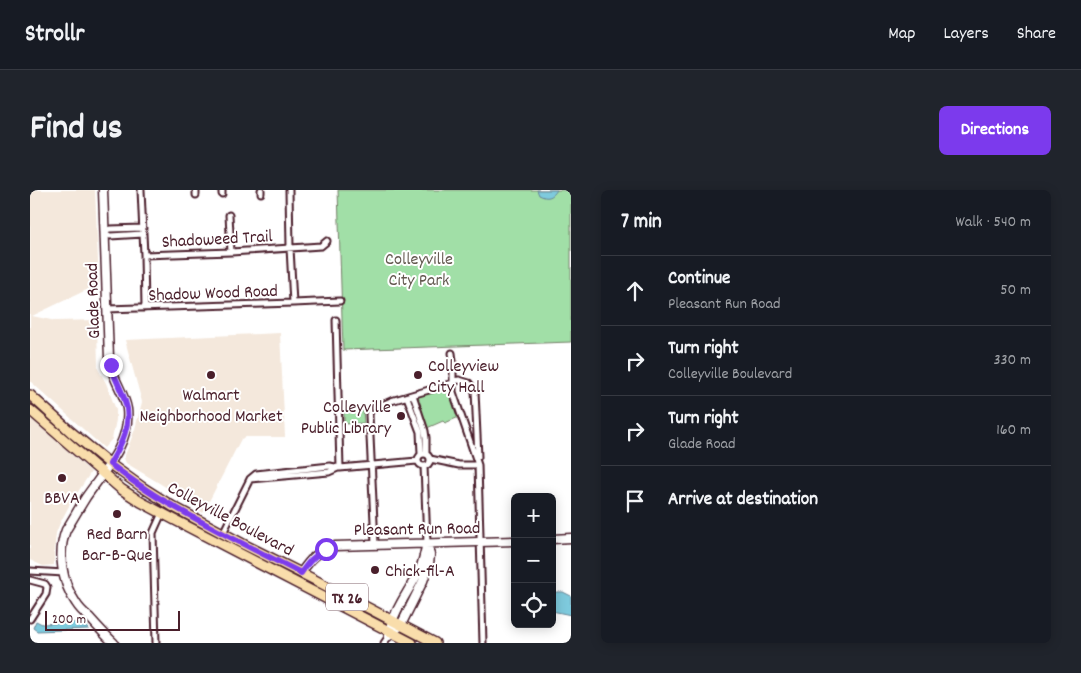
<!DOCTYPE html>
<meta charset="utf-8">
<style>
body{margin:0;font-family:Dekko,sans-serif;background:#20242c;color:#f1f3f6}
.controls{position:absolute;right:15px;bottom:15px;display:grid;overflow:hidden;border-radius:8px;box-shadow:0 2px 12px #0003}
.controls button{width:45px;height:45px;display:grid;place-items:center;padding:0;border:0;border-bottom:1px solid #363941;background:#171b24;color:#f1f3f6;font:25px sans-serif}
.scale{position:absolute;left:15px;bottom:12px;width:135px;box-sizing:border-box;padding-left:5px;border:2px solid #4a1f2b;border-top:0;font-size:14px;line-height:18px;white-space:nowrap;color:#4a1f2b;-webkit-text-stroke:4px #fff;paint-order:stroke}
.stop{position:absolute;width:15px;height:15px;margin:-11px;border:4px solid #7c3aed;border-radius:50%;background:#fff}
.stop.end{background:#7c3aed;border-color:#fff;box-shadow:0 1px 5px #0008}
.list{margin:0;padding:0;list-style:none}
h2{display:flex;justify-content:space-between;align-items:center;height:65px;margin:0;padding:0 20px;font-size:21px}
h2 small{font-size:16px;font-weight:400;color:#9ea1a6}
.list li{display:grid;grid-template-columns:32px 1fr auto;gap:15px;align-items:center;box-sizing:border-box;height:70px;padding:0 20px;border-top:1px solid #363941}
.list b{display:block;font-size:19px;white-space:nowrap}
.list p{margin:0;font-size:16px;white-space:nowrap;color:#9ea1a6}
.list em{font-size:16px;font-style:normal;color:#9ea1a6}
.icon{flex:none;width:28px;height:28px;fill:none;stroke:currentColor;stroke-width:2;stroke-linecap:round;stroke-linejoin:round}
.map{position:relative;flex:none;width:541px;height:453px;overflow:hidden;border-radius:8px}
header{display:flex;align-items:center;gap:30px;box-sizing:border-box;height:70px;padding:0 25px;background:#171b24;border-bottom:1px solid #363941}
header strong{font-size:24px}
nav{display:flex;gap:28px;margin-inline-start:auto;font-size:18px}
.intro{display:flex;align-items:center;justify-content:space-between;box-sizing:border-box;height:120px;padding:0 30px}
h1{margin:0;font-size:35px}
.button{padding:12px 22px;border-radius:8px;background:#7c3aed;color:#fff;font-size:18px;font-weight:700}
main{display:flex;gap:30px;padding:0 30px}
aside{flex:1;background:#171b24;border-radius:8px;box-shadow:0 2px 12px #0003}
.map>svg:first-child{display:block}
</style>
<header>
<strong>Strollr</strong>
<nav><a>Map</a><a>Layers</a><a>Share</a></nav>
</header>
<div class="intro"><h1>Find us</h1><a class="button">Directions</a></div>
<main>
<div class="map">
<svg width="541" height="453" viewBox="0 0 541 453">
<rect width="100%" height="100%" fill="#fff"/>
<filter id="ink" filterUnits="userSpaceOnUse"><feTurbulence type="fractalNoise" baseFrequency=".02" numOctaves="2"/><feDisplacementMap in="SourceGraphic" scale="10" xChannelSelector="R" yChannelSelector="G"/><feConvolveMatrix kernelMatrix="1 2 1 2 8 2 1 2 1" color-interpolation-filters="sRGB"/></filter>
<g filter="url(#ink)">
<path fill="#f4e8dc" d="M0,0H65L69,94L2,126L26,131L67,130L68,179L76,193L86,220V230L82,249L74,258L0,191Z
M250,143L255,247H216L211,249L173,323L139,299L96,273L94,268L105,239L112,212L95,150Z
M0,226L61,282L40,314L30,333L26,343L24,364V375L13,376L0,370Z"/>
<path fill="#a1dfa7" stroke="#767f69" d="M308,0H541V152L313,160Z
M417,193L429,227L415,233L413,231L397,238L385,204Z
M333,219L334,233L314,234V220Z"/>
<path fill="#7ecadd" stroke="#698696" d="M507,0H527C522,8 517,9 509,5Z
M527,402H533L541,406V425L522,421V403Z
M6,431L12,434L52,432L59,439L7,441L3,438Z"/>
<g fill="none" stroke-linecap="round" stroke-linejoin="round">
<g stroke="#4a1f2b" stroke-width="9">
<path id="street" d="M111,0L114,65L115,118
M166,0V5
M192,0V4
M231,0V3
M259,0L260,58L263,113
M199,25L201,62
M74,41L80,39L113,38
M74,42L80,46L113,44
M114,65L201,62L291,56L297,51
M77,119L263,113L310,111
M306,130L310,278
M422,163L423,171V202L448,275L453,453
M423,191L429,190L439,193L445,201L448,267
M383,205L395,241L396,248V264
M377,207L390,242L391,264
M388 270a6 6 0 1 1 12 0a6 6 0 1 1-12 0Z
M400,269L429,275H448
M394,276L397,353
M220,289L299,282L308,278
M193,343L220,289L226,284L300,276L310,278L387,271
M345,354L339,225L340,221L343,219L361,211L423,193
M0,381L34,383
M0,390L15,394L17,397L16,404L0,429
M126,453L123,343L132,323
M354,453L359,446"/>
</g>
<g stroke="#4a1f2b" stroke-width="11">
<path id="secondary" d="M73,0L79,168C80,173 81,178 83,183C87,195 95,206 97,219C101,253 74,281 56,307C49,318 43,329 36,340C27,363 32,393 46,413C49,418 54,423 59,427C67,436 75,445 84,453
M522,349L541,348
M271,383C281,368 288,361 305,356L485,351
M361,435C367,415 381,398 390,379C393,372 395,361 397,353
M359,446L371,435L393,391L399,374L400,365L397,353"/>
</g>
<g stroke="#4a1f2b" stroke-width="12">
<path id="primary" d="M0,205L41,242L80,274L112,297L142,316L215,355L283,389L405,453
M0,220L91,299L111,312L143,329L382,453"/>
</g>
<use href="#street" stroke="#fff" stroke-width="5"/>
<use href="#secondary" stroke="#fff" stroke-width="8"/>
<use href="#primary" stroke="#f9ddab" stroke-width="9"/>
</g>
</g>
<g fill="none" stroke-linecap="round" stroke-linejoin="round" filter="url(#ink)">
<path stroke="#7c3aed" stroke-width="6" d="M81,175C84,187 91,199 95,211C103,233 91,255 80,274C100,289 120,304 143,316C185,340 228,362 271,383C279,371 284,366 296,359"/>
</g>
<g fill="#4a1f2b" stroke="#fff" stroke-width="2">
<circle cx="181" cy="185" r="5"/>
<circle cx="388" cy="185" r="5"/>
<circle cx="371" cy="226" r="5"/>
<circle cx="32" cy="288" r="5"/>
<circle cx="87" cy="324" r="5"/>
<circle cx="345" cy="380" r="5"/>
</g>
<g text-anchor="middle" stroke-width="4" stroke-linejoin="round" paint-order="stroke">
<rect fill="#fff" stroke="#80626b" stroke-width="1" x="296" y="393.5" width="42" height="27" rx="4"/>
<g font-size="16" font-weight="bold" fill="#4a1f2b">
<text x="317" y="413">TX 26</text>
</g>
<g font-size="18" fill="#4a1f2b" stroke="#fff">
<text transform="translate(187 48) rotate(-3)" y="6">Shadoweed Trail</text>
<text transform="translate(183 102) rotate(-2)" y="6">Shadow Wood Road</text>
<text transform="translate(62 111) rotate(-92)" y="6">Glade Road</text>
<text transform="translate(201 328) rotate(28)" y="6">Colleyville Boulevard</text>
<text transform="translate(387 338) rotate(-1)" y="6">Pleasant Run Road</text>
</g>
<g font-size="18" fill="#645950" stroke="#fff">
<text x="389" y="74">Colleyville<tspan x="389" dy="21">City Park</tspan></text>
</g>
<g font-size="18" fill="#4a1f2b" stroke="#fff">
<text x="398" y="181" text-anchor="start">Colleyview<tspan x="398" dy="21">City Hall</tspan></text>
<text x="181" y="210">Walmart<tspan x="181" dy="21">Neighborhood Market</tspan></text>
<text x="361" y="222" text-anchor="end">Colleyville<tspan x="361" dy="21">Public Library</tspan></text>
<text x="32" y="313">BBVA</text>
<text x="87" y="349">Red Barn<tspan x="87" dy="21">Bar-B-Que</tspan></text>
<text x="355" y="386" text-anchor="start">Chick-fil-A</text>
</g>
</g>
</svg>
<div class="controls">
<button>+</button>
<button>−</button>
<button><svg class="icon" aria-label="locate" viewBox="0 0 24 24"><circle cx="12" cy="12" r="6"/><path d="M12 2v4M12 18v4M2 12h4M18 12h4"/></svg></button>
</div>
<div class="scale">200 m</div>
<div class="stop" style="left:296px;top:359px"></div>
<div class="stop end" style="left:81px;top:175px"></div>
</div>
<aside>
<h2>7 min<small>Walk · 540 m</small></h2>
<ul class="list">
<li><svg class="icon" aria-label="ahead" viewBox="0 0 24 24"><path d="M12 20V5M6 11l6-6 6 6"/></svg><div><b>Continue</b><p>Pleasant Run Road</p></div><em>50 m</em></li>
<li><svg class="icon" aria-label="right" viewBox="0 0 24 24"><path d="M7 20v-9h11M14 6l5 5-5 5"/></svg><div><b>Turn right</b><p>Colleyville Boulevard</p></div><em>330 m</em></li>
<li><svg class="icon" aria-label="right" viewBox="0 0 24 24"><path d="M7 20v-9h11M14 6l5 5-5 5"/></svg><div><b>Turn right</b><p>Glade Road</p></div><em>160 m</em></li>
<li><svg class="icon" aria-label="arrive" viewBox="0 0 24 24"><path d="M6 21V4h12l-3 4 3 4H6"/></svg><div><b>Arrive at destination</b></div></li>
</ul>
</aside>
</main>
